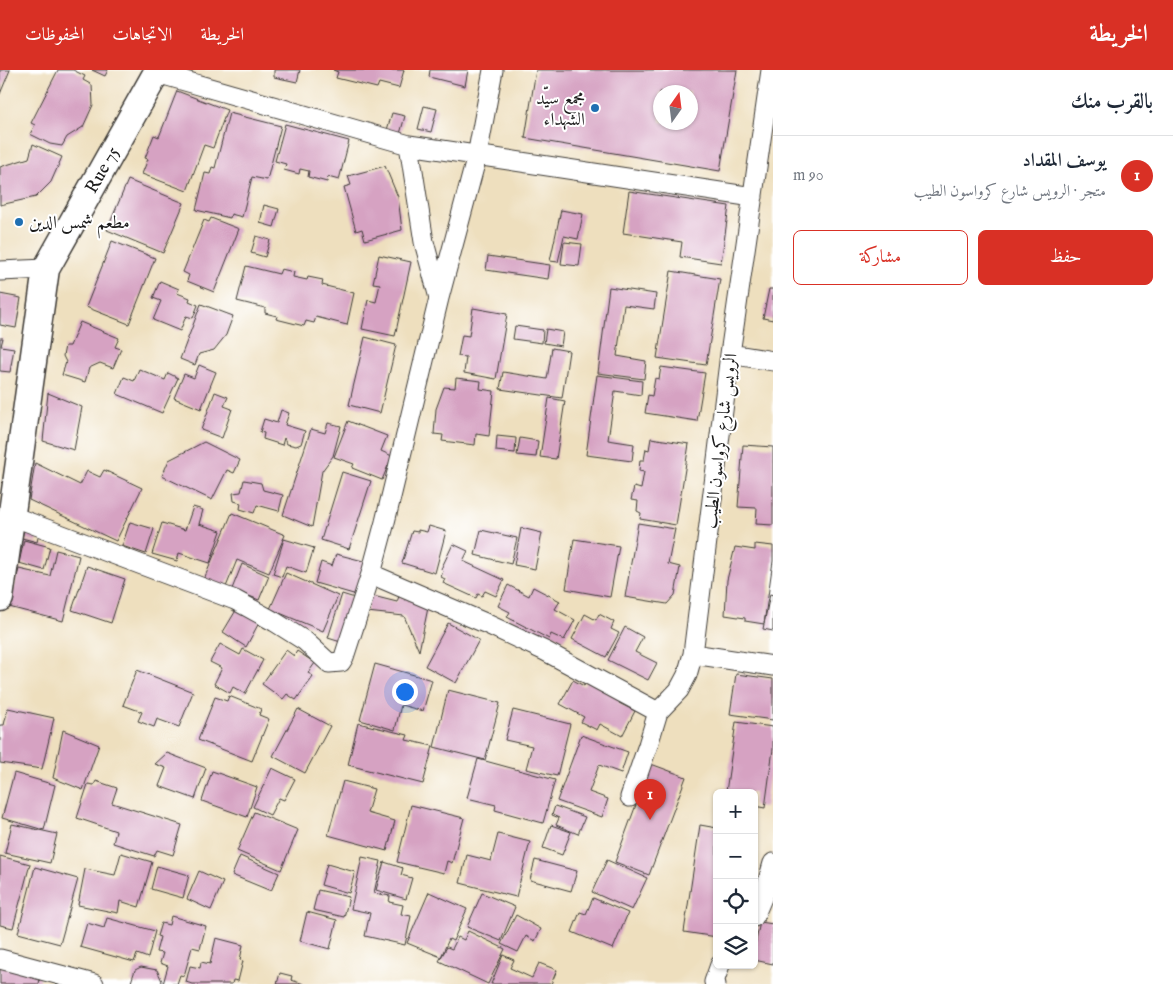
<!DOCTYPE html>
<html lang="ar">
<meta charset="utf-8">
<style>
body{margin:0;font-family:"IM FELL English",Amiri,serif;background:#f6f6f7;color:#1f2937;direction:rtl}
.controls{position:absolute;right:15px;bottom:15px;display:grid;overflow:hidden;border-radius:8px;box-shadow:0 1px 4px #0004}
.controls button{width:45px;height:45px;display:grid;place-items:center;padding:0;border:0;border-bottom:1px solid #e0e1e3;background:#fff;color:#1f2937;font:25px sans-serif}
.compass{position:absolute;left:653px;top:15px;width:45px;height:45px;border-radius:50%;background:#fff;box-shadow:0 1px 4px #0004;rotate:14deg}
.you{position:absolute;left:404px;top:621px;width:18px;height:18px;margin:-12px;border:4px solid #fff;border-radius:50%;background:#1a73e8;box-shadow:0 0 0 8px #1a73e833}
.badge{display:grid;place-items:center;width:32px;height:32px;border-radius:50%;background:#d93025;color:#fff;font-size:16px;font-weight:700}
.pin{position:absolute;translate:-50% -41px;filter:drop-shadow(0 1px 2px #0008)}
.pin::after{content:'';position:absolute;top:26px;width:18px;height:15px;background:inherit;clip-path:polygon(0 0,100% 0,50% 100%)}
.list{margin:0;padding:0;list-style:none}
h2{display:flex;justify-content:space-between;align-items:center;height:65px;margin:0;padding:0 20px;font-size:21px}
h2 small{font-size:16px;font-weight:400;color:#747a83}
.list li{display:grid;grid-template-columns:32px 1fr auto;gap:15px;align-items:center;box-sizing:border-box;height:80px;padding:0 20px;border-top:1px solid #e0e1e3}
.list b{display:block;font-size:19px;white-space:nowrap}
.list p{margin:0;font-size:16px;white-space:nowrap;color:#747a83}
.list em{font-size:16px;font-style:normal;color:#747a83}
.actions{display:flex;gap:10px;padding:15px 20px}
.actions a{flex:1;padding:11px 0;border:1px solid #d93025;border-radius:8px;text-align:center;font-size:18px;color:#d93025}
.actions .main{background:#d93025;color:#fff}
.icon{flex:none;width:28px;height:28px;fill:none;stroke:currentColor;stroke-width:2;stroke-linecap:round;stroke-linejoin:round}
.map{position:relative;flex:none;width:773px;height:914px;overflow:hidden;direction:ltr}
header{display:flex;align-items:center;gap:30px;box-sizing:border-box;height:70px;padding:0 25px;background:#d93025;color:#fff}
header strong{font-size:24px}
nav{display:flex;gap:28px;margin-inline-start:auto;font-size:18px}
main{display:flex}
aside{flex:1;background:#fff}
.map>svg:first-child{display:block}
</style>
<header>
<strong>الخريطة</strong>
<nav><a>الخريطة</a><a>الاتجاهات</a><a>المحفوظات</a></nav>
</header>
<main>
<aside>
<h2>بالقرب منك<small></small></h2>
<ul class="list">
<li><span class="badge">1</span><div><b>يوسف المقداد</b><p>متجر · الرويس شارع كرواسون الطيب</p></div><em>90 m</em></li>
</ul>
<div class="actions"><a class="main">حفظ</a><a>مشاركة</a></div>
</aside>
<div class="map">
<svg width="773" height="914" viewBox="0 0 773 914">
<rect width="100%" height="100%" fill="#fff"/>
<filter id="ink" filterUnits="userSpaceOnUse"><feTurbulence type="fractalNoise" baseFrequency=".02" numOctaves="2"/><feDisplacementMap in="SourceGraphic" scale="10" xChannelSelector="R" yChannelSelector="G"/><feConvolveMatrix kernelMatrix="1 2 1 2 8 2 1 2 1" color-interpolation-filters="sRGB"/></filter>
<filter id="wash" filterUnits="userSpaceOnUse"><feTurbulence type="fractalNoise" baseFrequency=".0096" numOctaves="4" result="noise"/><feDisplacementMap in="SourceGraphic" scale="20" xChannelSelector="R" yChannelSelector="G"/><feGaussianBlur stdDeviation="1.12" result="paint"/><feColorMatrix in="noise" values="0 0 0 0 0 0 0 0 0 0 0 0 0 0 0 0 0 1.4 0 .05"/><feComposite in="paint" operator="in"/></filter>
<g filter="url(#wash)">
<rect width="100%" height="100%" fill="#eedfbe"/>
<g id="blocks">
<path fill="#d6a2c2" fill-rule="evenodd" d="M0,0H10L0,24Z
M58,0H73L85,6L83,10L92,15L93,35L83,57L67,67L62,76L50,74L30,64L35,55L31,53Z
M92,0H108L105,6Z
M274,0H300L297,12L274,7Z
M333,0H404L399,18L379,13L377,18L336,8L338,2Z
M430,0H468L465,16L429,7Z
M536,0H737L720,101L525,68ZM660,22H690V52H660Z
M177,21L227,40L213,78L204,75L187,121L142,104L148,89L145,88L154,65L159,67Z
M424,36L437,39L431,62L418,59Z
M229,43L281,56L267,110L252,107L242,147L231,144L230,148L196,140L205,103L210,104L212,97L215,98Z
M392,43L405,46L400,64L387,60Z
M285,54L349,71L339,110L328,107L327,112L308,107L309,101L300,99L299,104L284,100L286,94L275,91Z
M33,74L62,87L51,112L36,127L0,135V97L29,88Z
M385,96L398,127L402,160L365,170L362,159L356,161L344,117L351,115L348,106Z
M128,110L184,133L163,183L107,160Z
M629,121L729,136L721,193L680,187L682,172L623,163Z
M264,135L279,139L274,157L260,153Z
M561,140L583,144L578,169L564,166L558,192L550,191Z
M211,148L239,159L214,222L187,211L189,205L183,202L204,150L209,152Z
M256,166L270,170L265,187L251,183Z
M112,171L155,188L129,254L86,237Z
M564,172L582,174L579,196L561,194Z
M379,185L411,192L395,266L362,259L368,230L376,232L380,214L373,213Z
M488,186L550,195L548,209L486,200Z
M246,196L279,204L281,199L294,202L293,207L307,210L308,207L323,210L322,215L354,223L347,255L316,247L314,253L306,251L304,256L276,249L277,246L265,243V238L237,231Z
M671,201L720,209L706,295L657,288Z
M160,211L179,219L177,223L190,228L189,231L198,235L193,248L186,246L180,261L153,250L161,231L153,228Z
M609,217L656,224L654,239L624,235L617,286L646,291L644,309L598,303Z
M769,219H773V250L763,248Z
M0,224L21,228L16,258L0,255Z
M201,234L233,246L226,265L214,280L199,284L195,295L180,289Z
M473,238L507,244L496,309L464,303L466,287L458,286L462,265L469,266Z
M80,252L119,268L115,277L121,279L113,298L100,293L89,298L85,312L62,305L66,292L63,286L65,276H70Z
M515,256L543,260L542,273L513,269Z
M546,259L563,262L561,276L544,273Z
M365,267L396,275L380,343L349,335Z
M0,268H3L1,276L14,278L10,302L0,301Z
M552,278L569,281L562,328L500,319L503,302L547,309Z
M199,295L216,302L201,339L174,328L184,304L194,308Z
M661,297L705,303L697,351L645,343L648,325L652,326L655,308L659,309Z
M139,299L165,310L168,303L178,308L162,343L117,324L124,307L134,311Z
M597,305L642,311L641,325L615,321L608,370L634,374L632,391L586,385Z
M456,308L481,311L480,319L494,321L489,366L476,364L475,375L442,371L443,365L434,364L436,339L444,317L455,318Z
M215,322L228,327L224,336L232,339L222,368L201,360Z
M48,323L82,337L74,380L43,371Z
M549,328L565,331L556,389L540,387Z
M281,340L289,343L285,355L305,361L301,374L296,376L287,374L284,368L282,375L263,369L264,363L260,362L264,349L277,353Z
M348,351L387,366L381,381L392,386L382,410L352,398L354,394L334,387Z
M328,353L341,356L333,386L322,401L312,457L283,445L311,359L325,363Z
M497,366L516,368L515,383L496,381Z
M520,368L538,371L536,387L517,385Z
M651,368L689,374L676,455L640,449L641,443L637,441L638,431L631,430L634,417L641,419L644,402L639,401L640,390H644L646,379L649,380Z
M204,372L240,390L234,403L227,400L212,430L162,406L169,390Z
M743,375L773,377V455L756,454L757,438L738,437Z
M35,393L80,415L87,401L100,407L104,400L142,418L116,471L29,430Z
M342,402L371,411L349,479L321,470Z
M244,410L261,413L263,420L283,425L279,441L257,435L254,443L240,439L241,433L234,431L233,423L241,422Z
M193,437L203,440L199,454L221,461L210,493L179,483L177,491L152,484L162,453L185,460Z
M232,443L285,465L269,503L237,490L226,517L204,509Z
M130,452L154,459L146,484L122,476Z
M638,453L675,459L668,494L680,497L675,525L667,534L625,527Z
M25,455L40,459L37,472L22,468Z
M429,456L446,461L435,503L402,493L412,461L418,462V460L427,462Z
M521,458L542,463L535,499L514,495Z
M481,460L517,468L511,494L475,485Z
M284,469L314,478L306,503L286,496L282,507L273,504Z
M574,469L619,476L610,527L566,519Z
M24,470L50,477L44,500L19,493Z
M453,474L468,481L463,491L504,510L496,526L485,521L482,526L478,524L476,528L443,513L445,509L441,507L443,501L441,499Z
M755,474L773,476V491L764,554L745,551V548L725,545L727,510L735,477L755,480Z
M56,480L79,486L63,551L9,537L19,499L50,506Z
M336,484L367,492L357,525L315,513L321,492L332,496Z
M242,494L269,506L259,530L232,519Z
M87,496L125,509L111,553L72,540Z
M286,503L338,526L323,561L270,539Z
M508,515L529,526L533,517L560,531L555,539L575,550L564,570L551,564L549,569L507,547L510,542L498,536Z
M342,524L358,529L344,573L328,568Z
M770,524L773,525V561L763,559Z
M369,525L397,532L399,526L429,533L419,581L404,546L367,542Z
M238,537L261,549L246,577L223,562Z
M585,544L596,550L599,544L614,552L611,559L619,563L606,587L572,569Z
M448,553L479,570L456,613L425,596Z
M625,557L643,567L635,582L657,593L648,610L608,590Z
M220,574L240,585L243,579L263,590L245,624L233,617L230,623L214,614L222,598L210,592Z
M286,580L294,586L297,581L315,593L308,603L313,606L296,630L287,624L283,629L262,614Z
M375,594L432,610L423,641L401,635L395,660L360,650Z
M137,600L193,622L179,657L157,649L154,657L138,651L142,642L123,635Z
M736,604L773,609V650L730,644Z
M573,610L584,616L587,610L622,629L619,633L635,641L622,666L600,654L597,660L581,652L584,647L560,634Z
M448,620L500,633L485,690L434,677Z
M229,626L261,639L259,645L269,649L252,691L198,670L215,627L227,631Z
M8,638L54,648L42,699L0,693V655H4Z
M298,639L330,656L305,703L273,686Z
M513,640L570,654L557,706L526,699L532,676L505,670Z
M736,652L773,657V679L765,738L754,736V723L726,722Z
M358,653L408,665L406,670L433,676L423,714L348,695Z
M63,660L99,675L83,720L53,708Z
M581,665L628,682L621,703L599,695L589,722L608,729L602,747L557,731Z
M167,683L206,698L195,729L159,716L166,698L155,694Z
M478,689L555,710L543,753L495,740L496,735L467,728Z
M651,694L686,707L649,805L615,792Z
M272,698L295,709L284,730L279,728L270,745L253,737Z
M212,701L257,717L247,747L202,731Z
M14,703L55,715L44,760L2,748Z
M96,711L117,718L112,733L182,755L173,785L157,780L154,786L113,773L116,761L77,748L88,714L94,715Z
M343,711L374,719L367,743L395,751L387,781L328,765Z
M411,735L464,748L452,793L447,791L444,803L397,792Z
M555,736L585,747L578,764L556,755L559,748L552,745Z
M254,742L298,760L281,800L237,781Z
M12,754L57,764L50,793L5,783Z
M551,755L571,762L562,785L543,778Z
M700,755L717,758V867L684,862Z
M498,764L530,772L516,827L460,813L467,785L491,791Z
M121,783L152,792L139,837L120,831L118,843L78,835L85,799L115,805Z
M0,786L30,794L13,858L0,855Z
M240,786L279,803L271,821L232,805Z
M362,787L381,791L374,823L390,826L389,832L403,835L401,844L411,846L405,875L365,866L370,843L351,839Z
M535,790L577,801L571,821L530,810Z
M607,790L647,808L632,840L592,822Z
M384,792L403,798L401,805L412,808L406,829L376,820Z
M327,794L355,802L349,823L321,815Z
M157,796L189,805L183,828L151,819Z
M35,797L78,809L60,874L18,863Z
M199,801L223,812L211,840L187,829Z
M318,820L349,827L344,847L313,840Z
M429,822L467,839L453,871L449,869L441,887L407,873Z
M482,823L515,837L501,871L467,857Z
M593,828L628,843L613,879L572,862L580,842L586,844Z
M307,842L337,850L330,879L300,871Z
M516,845L541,859L535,871L526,866L518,882L501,874Z
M171,846L206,856L200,879L192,877L184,906L180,905L177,914H163L168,896L160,893L163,883L156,882L160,867L157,866L161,853L169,855Z
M107,848L155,861L148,888L137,884L134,892L80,877L87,853L104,858Z
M760,852L773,854V894L754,890V880Z
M468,861L505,879L488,914L439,891L447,877L452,879L458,867L464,870Z
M216,868L243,875L240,890L243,891L238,911L233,910L232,914H192L186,912L190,896L200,898L201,892L210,894Z
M503,885L514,890L510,898L532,908L539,893L557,900L551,914H491Z
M0,896L41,903L39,914H0Z
M141,897L157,900L162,911L161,914H137L131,912L135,900Z
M280,903L292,906L291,910L304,914H277Z"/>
</g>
</g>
<g filter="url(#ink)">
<use href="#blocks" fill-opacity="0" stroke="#3c3934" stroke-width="1"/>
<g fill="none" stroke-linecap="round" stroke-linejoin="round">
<g stroke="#3c3934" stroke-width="21">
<path id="street" d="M157,3L409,75L753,127
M409,75L424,172L439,228
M0,201L46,199
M730,284L773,291
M12,446L235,530L275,552L305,571L329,593L341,592L344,587L371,504L385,452L439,228L477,86L493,0
M371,504L485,553L545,581L658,642
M693,584L773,596
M630,727L648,675L658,642L679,620L687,605L693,584L730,284L771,0
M754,847L765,821L773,793
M0,889L94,914
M716,914L714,912L720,895"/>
</g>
<g stroke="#3c3934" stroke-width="29">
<g id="secondary">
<path id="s1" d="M0,528L46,199L158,0"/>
</g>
</g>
<use href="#street" stroke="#fff" stroke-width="19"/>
<use href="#secondary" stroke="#fff" stroke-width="26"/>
</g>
</g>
<g fill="#1f6fb2" stroke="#fff" stroke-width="2">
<circle cx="595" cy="38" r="5"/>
<circle cx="19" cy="152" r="5"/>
</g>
<g text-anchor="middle" stroke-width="4" stroke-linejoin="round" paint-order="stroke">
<g font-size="18" fill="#1c1c1c" stroke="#fff" text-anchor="end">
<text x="585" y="34">مجمع سيّد<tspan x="585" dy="21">الشهداء</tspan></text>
<text x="29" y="158" text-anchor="start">مطعم شمس الدين</text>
</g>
<g font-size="18" fill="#1c1c1c" stroke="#fff">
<text dy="6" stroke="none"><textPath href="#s1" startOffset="446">Rue 75</textPath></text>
<text transform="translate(720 371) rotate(-83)" y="6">الرويس شارع كرواسون الطيب</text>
</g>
</g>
</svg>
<div class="controls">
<button>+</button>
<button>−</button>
<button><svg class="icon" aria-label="locate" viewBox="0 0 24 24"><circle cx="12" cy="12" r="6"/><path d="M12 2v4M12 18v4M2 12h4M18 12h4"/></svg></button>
<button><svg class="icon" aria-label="layers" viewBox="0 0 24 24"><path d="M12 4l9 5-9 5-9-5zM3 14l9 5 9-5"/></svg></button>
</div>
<svg class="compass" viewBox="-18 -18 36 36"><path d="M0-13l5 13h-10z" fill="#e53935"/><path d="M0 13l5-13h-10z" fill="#747a83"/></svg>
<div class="you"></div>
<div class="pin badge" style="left:650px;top:750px">1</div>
</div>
</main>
